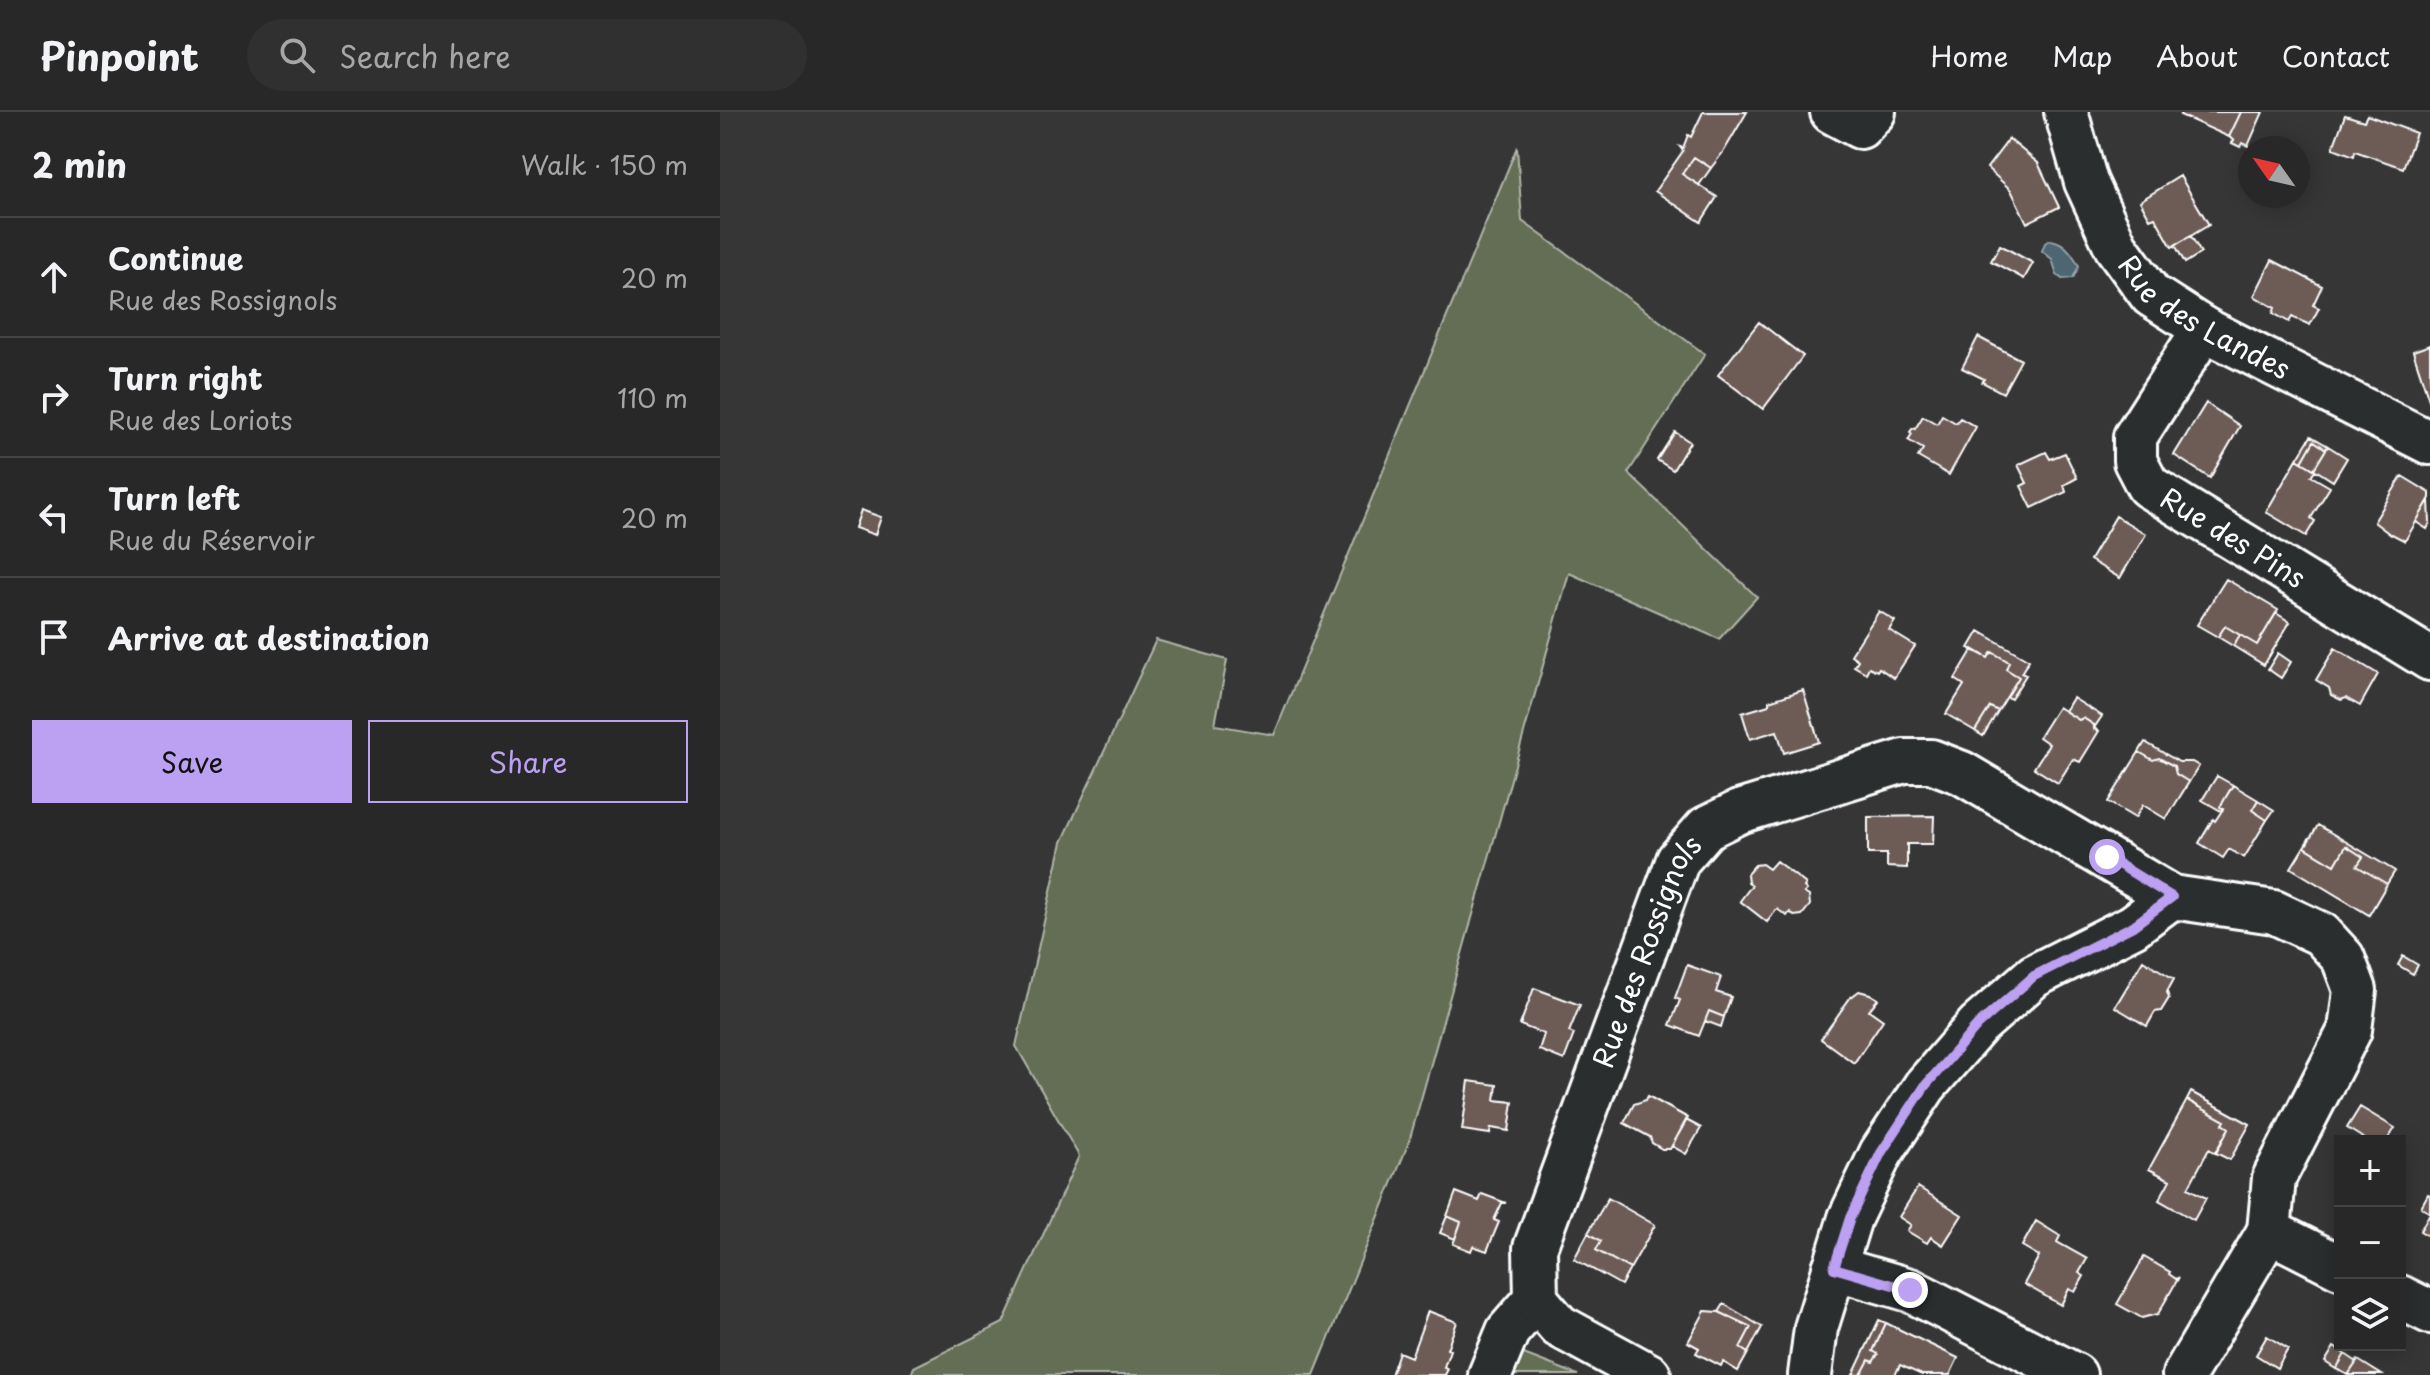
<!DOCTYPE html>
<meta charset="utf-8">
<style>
body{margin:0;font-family:"Playpen Sans",sans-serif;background:#313030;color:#f1f3f6}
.controls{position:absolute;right:24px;bottom:24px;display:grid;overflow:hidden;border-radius:0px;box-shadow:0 4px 20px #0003}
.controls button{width:72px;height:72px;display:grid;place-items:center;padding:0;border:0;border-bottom:2px solid #454445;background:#292828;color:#f1f3f6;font:40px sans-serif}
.compass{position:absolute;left:1518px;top:24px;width:72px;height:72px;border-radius:50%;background:#292828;box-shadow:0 4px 20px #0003;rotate:304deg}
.stop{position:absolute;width:24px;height:24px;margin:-18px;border:6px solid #bca0f2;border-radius:50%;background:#fff}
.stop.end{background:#bca0f2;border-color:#fff;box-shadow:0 2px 8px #0008}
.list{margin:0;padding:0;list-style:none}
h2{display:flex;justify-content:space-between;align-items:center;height:104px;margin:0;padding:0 32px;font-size:34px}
h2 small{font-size:26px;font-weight:400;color:#a5a6a8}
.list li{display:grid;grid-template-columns:52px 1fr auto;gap:24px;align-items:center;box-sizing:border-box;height:120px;padding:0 32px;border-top:2px solid #454445}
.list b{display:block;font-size:30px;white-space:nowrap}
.list p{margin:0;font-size:26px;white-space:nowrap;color:#a5a6a8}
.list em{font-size:26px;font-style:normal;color:#a5a6a8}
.actions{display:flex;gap:16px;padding:24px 32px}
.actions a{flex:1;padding:18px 0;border:2px solid #bca0f2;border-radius:0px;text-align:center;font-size:28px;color:#bca0f2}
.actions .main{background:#bca0f2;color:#111}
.icon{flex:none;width:44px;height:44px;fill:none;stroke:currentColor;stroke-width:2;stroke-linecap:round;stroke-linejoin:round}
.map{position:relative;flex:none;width:1710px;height:1263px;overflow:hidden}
header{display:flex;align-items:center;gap:48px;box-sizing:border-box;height:112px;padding:0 40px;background:#292828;border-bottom:2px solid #454445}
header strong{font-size:38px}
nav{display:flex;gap:44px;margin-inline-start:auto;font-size:28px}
.search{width:560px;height:72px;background:#313030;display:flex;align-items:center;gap:20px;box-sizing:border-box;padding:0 28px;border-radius:44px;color:#a5a6a8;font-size:30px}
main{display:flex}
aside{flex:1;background:#292828}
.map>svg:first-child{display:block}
</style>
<header>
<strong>Pinpoint</strong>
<div class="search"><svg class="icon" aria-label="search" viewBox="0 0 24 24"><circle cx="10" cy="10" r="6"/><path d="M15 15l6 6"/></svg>Search here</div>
<nav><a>Home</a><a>Map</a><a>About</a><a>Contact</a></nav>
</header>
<main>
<aside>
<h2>2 min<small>Walk · 150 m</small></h2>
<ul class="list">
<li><svg class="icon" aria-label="ahead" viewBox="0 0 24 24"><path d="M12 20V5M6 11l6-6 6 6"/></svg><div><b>Continue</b><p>Rue des Rossignols</p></div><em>20 m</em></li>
<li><svg class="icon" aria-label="right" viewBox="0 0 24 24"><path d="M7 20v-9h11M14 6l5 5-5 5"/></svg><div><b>Turn right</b><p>Rue des Loriots</p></div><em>110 m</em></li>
<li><svg class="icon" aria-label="left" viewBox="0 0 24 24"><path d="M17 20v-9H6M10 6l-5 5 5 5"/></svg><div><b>Turn left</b><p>Rue du Réservoir</p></div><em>20 m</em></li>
<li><svg class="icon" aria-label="arrive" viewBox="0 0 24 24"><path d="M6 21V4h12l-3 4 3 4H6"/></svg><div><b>Arrive at destination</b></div></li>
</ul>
<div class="actions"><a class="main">Save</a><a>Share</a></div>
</aside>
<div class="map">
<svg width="1710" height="1263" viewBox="0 0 1710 1263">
<rect width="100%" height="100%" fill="#373636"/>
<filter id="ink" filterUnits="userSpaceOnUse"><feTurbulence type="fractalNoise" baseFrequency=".0125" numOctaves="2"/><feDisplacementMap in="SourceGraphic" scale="16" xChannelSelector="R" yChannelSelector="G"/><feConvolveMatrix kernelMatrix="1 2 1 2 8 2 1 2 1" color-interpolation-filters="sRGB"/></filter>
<g filter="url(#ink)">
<path fill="#636e55" stroke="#b1b6aa" stroke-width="2" d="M797,35L802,109L985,242L908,361L1037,485L999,527L849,461L689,1030L594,1263H191L194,1255L283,1211L359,1044L296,934L342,730L436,528L507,548L495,613L554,623Z
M801,1241L858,1263H792Z"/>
<path fill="#4d6672" stroke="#94a3aa" stroke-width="2" d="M1329,128C1343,128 1353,142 1359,154L1353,166L1342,167L1337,163L1332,147L1322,139L1325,131Z"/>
<path fill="#6d5c56" stroke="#fff" stroke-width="2" d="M983,0H1027L1004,39L991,56L974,45L962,62L997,85L981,110L935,79L963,39L960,35L963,36L968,23L971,25Z
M1461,0H1521L1509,25L1460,3Z
M1521,0H1543L1528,34L1522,31L1520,35L1512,31L1514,28L1509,25Z
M1625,3L1644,9L1647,3L1696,21L1683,56L1635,39L1634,44L1613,36Z
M1289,27L1318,51L1339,95L1307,111L1291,78L1267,56Z
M974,45L991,56L979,73L962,62Z
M1460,64L1489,113L1452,135L1435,105L1430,107L1420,89Z
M1471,124L1481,141L1465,151L1455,133Z
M1280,133L1313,151L1304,167L1271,149Z
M1552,148L1602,174L1593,193L1599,196L1590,213L1572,205L1569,210L1553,201L1555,196L1534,184Z
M1039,210L1083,244L1043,297L998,263Z
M1258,225L1301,248L1283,281L1262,270L1264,267L1242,256Z
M1710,233V288H1709L1693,239Z
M1486,291L1520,314L1490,366L1454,343Z
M1222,303L1236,311L1240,306L1256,315L1229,363L1198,345L1203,337L1188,328L1192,322L1190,320L1193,316L1195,317L1203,304L1217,312Z
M955,320L970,330L953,358L937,348Z
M1591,324L1608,334L1606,337L1594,329L1582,350L1577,347Z
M1594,329L1606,337L1594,357L1582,350Z
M1608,334L1627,346L1613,369L1594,357Z
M1326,340L1330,347L1345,341L1357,366L1344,373L1346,380L1312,396L1301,374L1307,371L1298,353Z
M1577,347L1595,358L1591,364L1610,375L1591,406L1595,409L1586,424L1546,400Z
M1682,364L1710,381V386L1685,429L1672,422L1671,423L1654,410Z
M1709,388L1710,411L1707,417L1696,410Z
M141,398L161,405L155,423L135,416Z
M1396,404L1426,422L1400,466L1370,448Z
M1506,467L1558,498L1537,533L1505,514L1498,525L1477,513Z
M1159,499L1175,509L1169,518L1195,534L1174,566L1159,556L1157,559L1149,555L1146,561L1134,554L1138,548L1131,543Z
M1556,501L1570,510L1544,553L1513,534L1520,523L1537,533Z
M1505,514L1520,523L1513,534L1498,525Z
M1259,519L1309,548L1301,561L1306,563L1291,587L1287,585L1299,565L1286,557L1289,550L1272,540L1268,546L1249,536Z
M1615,536L1658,562L1640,594L1626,586L1621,588L1611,583L1609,576L1596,568Z
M1253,537L1268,546L1272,540L1289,550L1286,557L1299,565L1278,599L1270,595L1255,619L1226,602L1244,573L1235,567Z
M1558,541L1571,550L1561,566L1548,557Z
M1083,578L1099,630L1064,641L1057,619L1030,627L1022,601L1049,593V589Z
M1353,586L1382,604L1374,616V613L1363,606L1359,608L1345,599Z
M1270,595L1278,599L1263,624L1255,619Z
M1338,595L1359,608L1363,606L1374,613L1375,617L1379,619L1360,650L1353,647L1338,671L1314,656L1329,632L1319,625Z
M1425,630L1459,650H1472L1479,654L1469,670L1456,662L1454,654L1439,646L1433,648L1419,640Z
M1419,640L1433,648L1439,646L1454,654L1456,662L1469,670L1446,707L1423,693L1415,706L1388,690Z
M1497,664L1513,673L1500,695L1503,697L1501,699L1482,688Z
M1513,673L1538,688L1532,698L1547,708L1524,746L1509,737L1503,746L1479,731L1493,707L1495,709L1503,697L1500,695Z
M1538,688L1554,698L1547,708L1532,698Z
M1214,704L1213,732H1187V756L1167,755V742H1148V705Z
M1598,713L1675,759L1667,772L1637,754L1643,745L1626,734L1615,753L1585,735Z
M1590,725L1585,735L1615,753L1626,734L1643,745L1637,754L1667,772L1649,803L1571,756Z
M1056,749L1086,772L1084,775L1087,778L1084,781L1089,784L1090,793L1082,803L1074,804L1070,800L1067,804L1057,797L1047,810L1020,789L1032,773L1028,770L1027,762L1035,753L1042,752L1049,757Z
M1683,844L1698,853L1693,862L1678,853Z
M1423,848L1454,867L1447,880L1449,886L1441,899L1435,900L1427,914L1395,895Z
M967,853L1001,865L996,880L1011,885L1004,905L989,899L979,924L950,913L960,888L955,886Z
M814,876L860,893L849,920L854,922L844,948L819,938L824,922L800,913Z
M1139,879L1150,882L1158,887L1149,898L1163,908L1134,951L1101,927L1130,886Z
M989,899L1004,905L1001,915L985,909Z
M749,969L777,973L775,988L793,990L789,1019L771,1016L770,1022L742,1018Z
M1471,980L1530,1012L1510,1048L1496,1041L1509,1016L1503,1012L1505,1009L1467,988Z
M928,984L968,1006L950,1037H942L932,1031L930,1025L904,1011L914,992L926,988Z
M1467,988L1505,1009L1503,1012L1509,1016L1495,1041L1489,1037L1468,1076L1486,1086L1474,1108L1439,1088L1450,1068L1429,1057Z
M1640,995L1675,1016L1667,1029H1648L1627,1016Z
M966,1008L981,1016L966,1042L952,1034Z
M1198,1075L1242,1103L1223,1133L1211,1125L1207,1131L1187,1119L1191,1113L1179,1105Z
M736,1080L759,1089L762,1082L786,1091H782L774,1108L779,1110L767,1139L753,1134L751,1139L733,1132L741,1110L727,1104Z
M1708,1082L1710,1083V1125L1700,1119L1710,1101L1701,1095Z
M888,1086L935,1113L910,1157L876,1138L881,1129L868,1121Z
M727,1104L741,1110L735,1127L720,1121Z
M1316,1109L1340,1124L1337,1130L1367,1147L1359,1161L1364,1164L1355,1180L1349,1177L1341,1193L1304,1172L1319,1144L1302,1134Z
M868,1121L881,1129L876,1138L910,1157L901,1173L854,1147Z
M1424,1145L1450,1160L1449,1162L1456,1167L1459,1165L1438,1202L1422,1206L1397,1192Z
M1004,1192L1042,1215L1028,1241L1020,1236L1031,1215L999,1200Z
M708,1199L737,1210L727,1237L730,1238L724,1255L728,1257L725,1263H671L679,1240L691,1245Z
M985,1199L999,1200L1031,1215L1020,1236L1028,1241L1018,1259L1003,1250L1001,1254L976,1241L979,1236L968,1230Z
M1159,1208L1166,1211L1153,1239L1158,1242L1153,1250L1149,1248L1141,1263H1133Z
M1166,1211L1238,1246L1230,1263H1202L1180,1253L1175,1263H1141L1149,1248L1153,1250L1158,1242L1153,1239Z
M1547,1224L1568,1237L1557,1256L1536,1243Z
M1614,1235L1625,1242L1616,1257L1605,1250Z
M1625,1242L1637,1250L1628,1263L1616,1257Z
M1638,1248L1662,1263H1628Z"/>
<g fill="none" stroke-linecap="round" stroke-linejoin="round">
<g stroke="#fff" stroke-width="48">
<g id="minor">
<path d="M1112,0L1140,15L1154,0"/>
<path id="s1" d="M1346,0L1366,70L1396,135L1431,183L1484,217L1710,331"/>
<path id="s2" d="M1484,217L1415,325V349L1428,374L1710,547"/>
<path d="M1114,1156L1190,1178L1355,1263"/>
<path d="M1680,1185L1710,1200"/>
<path d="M770,1263L788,1219L816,1187"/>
<path id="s3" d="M929,1263L839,1214L816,1187L815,1136L958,748L986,716L1019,700L1184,649H1211L1242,661L1452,785"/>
<path d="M1090,1263L1096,1216L1130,1106L1161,1041L1205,974L1258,913L1314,864L1413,814L1452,785L1554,800L1601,822L1623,846L1635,878L1630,918L1554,1066L1549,1119"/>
<path d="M1464,1263L1549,1119L1620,1155"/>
</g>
</g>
<use href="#minor" stroke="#2a2d2e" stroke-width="42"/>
</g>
</g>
<g fill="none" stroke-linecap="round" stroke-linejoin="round" filter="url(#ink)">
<path stroke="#bca0f2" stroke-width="10" d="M1190,1178L1114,1156L1130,1106L1161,1041L1205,974L1258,913L1314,864L1413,814L1452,785L1387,745"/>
</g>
<g text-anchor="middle" stroke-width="6" stroke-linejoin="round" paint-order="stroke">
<g font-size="28" fill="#fff" stroke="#2a2d2e">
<text dy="10" stroke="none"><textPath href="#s1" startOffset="260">Rue des Landes</textPath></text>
<text dy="10" stroke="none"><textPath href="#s2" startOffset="280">Rue des Pins</textPath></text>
<text dy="10" stroke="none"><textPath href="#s3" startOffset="506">Rue des Rossignols</textPath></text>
</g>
</g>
</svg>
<div class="controls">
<button>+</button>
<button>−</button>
<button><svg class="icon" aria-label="layers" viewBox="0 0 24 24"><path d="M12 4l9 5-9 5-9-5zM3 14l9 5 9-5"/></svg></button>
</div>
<svg class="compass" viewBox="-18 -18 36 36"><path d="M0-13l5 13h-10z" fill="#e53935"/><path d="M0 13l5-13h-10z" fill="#a5a6a8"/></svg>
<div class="stop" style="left:1387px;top:745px"></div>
<div class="stop end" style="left:1190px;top:1178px"></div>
</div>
</main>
